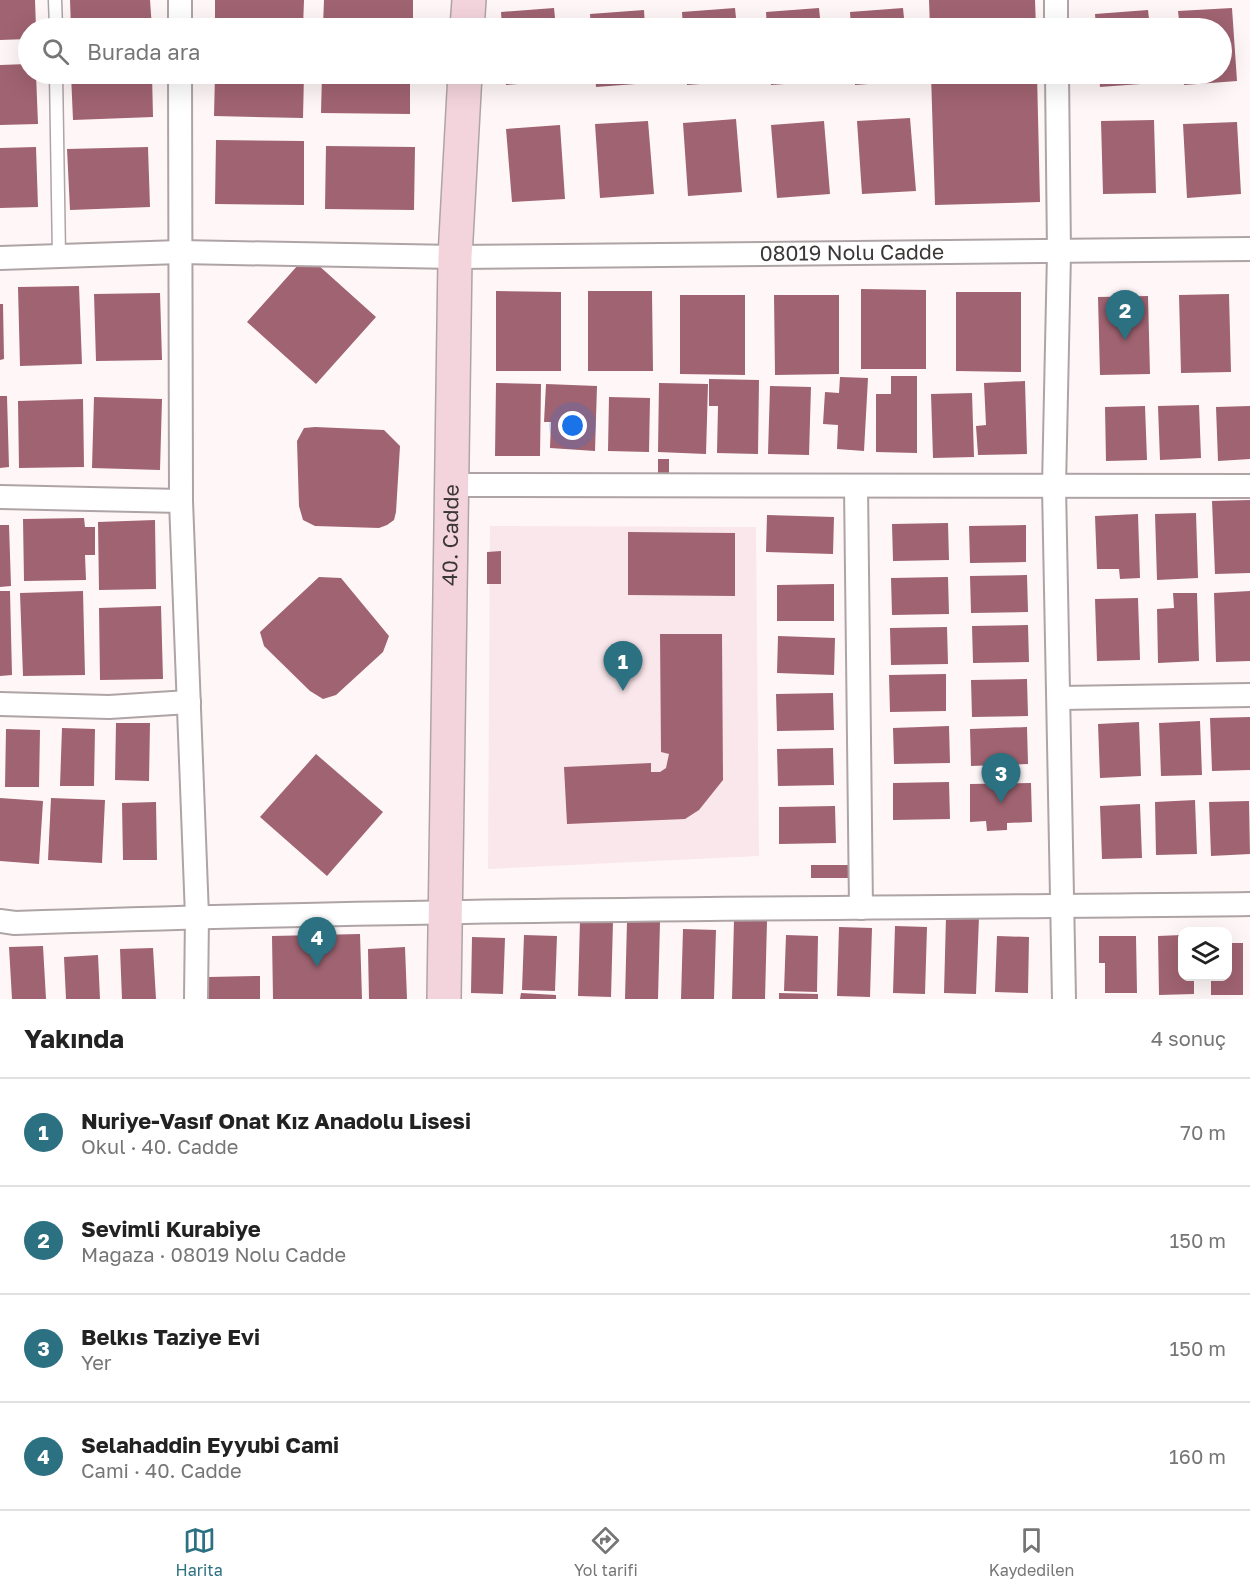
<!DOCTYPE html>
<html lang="tr">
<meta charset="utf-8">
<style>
body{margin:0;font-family:"Golos Text",sans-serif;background:#f6f6f6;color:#222}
.controls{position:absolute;right:18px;bottom:18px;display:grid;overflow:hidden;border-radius:12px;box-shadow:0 6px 24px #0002}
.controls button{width:54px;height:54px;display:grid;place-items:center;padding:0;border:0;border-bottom:2px solid #e0e0e0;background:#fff;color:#222;font:30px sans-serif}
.you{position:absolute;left:573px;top:426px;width:21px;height:21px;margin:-15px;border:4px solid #fff;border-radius:50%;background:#1a73e8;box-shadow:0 0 0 9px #1a73e833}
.badge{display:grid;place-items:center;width:39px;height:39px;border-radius:50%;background:#2c7181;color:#fff;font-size:20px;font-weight:700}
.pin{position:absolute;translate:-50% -50px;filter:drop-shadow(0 2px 3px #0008)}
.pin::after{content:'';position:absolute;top:32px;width:21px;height:18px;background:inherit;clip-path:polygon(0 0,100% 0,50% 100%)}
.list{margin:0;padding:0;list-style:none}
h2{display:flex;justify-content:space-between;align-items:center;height:78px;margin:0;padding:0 24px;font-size:26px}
h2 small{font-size:20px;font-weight:400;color:#767676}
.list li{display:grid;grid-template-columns:39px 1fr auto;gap:18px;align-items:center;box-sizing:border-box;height:108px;padding:0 24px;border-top:2px solid #e0e0e0}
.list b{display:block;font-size:22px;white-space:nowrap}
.list p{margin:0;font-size:20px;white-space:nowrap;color:#767676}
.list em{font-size:20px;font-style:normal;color:#767676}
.icon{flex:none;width:33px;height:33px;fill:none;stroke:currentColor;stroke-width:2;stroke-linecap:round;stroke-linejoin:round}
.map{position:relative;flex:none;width:1250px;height:999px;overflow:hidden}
.search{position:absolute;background:#fff;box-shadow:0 6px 24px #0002;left:18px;right:18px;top:18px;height:66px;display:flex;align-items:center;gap:15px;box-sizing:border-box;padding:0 21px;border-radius:33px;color:#767676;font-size:22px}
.sheet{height:510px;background:#fff}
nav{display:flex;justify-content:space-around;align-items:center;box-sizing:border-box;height:84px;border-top:2px solid #e0e0e0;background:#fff;font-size:16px;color:#767676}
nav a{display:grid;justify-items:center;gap:3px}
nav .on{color:#2c7181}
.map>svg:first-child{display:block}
</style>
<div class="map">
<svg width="1250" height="999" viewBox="0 0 1250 999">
<rect width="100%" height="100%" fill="#fff6f8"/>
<path fill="#fae7eb" d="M490,526L756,527L759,856L488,869Z"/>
<path fill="#a06371" d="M0,0H35L36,28H28V39L0,40Z
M70,0H150L152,28H71Z
M215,0H304L303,28H215Z
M324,0H413V28L323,26Z
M929,0H1035L1036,28H930Z
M554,8L556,28H502L501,12Z
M735,8L737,28H683L682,12Z
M819,8L821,28H767L766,12Z
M903,8L905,28H851L850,12Z
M1232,8L1237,81L1184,85L1183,74H1222V28H1180L1178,11Z
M644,10L645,28H591L590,14Z
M1148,10L1150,28H1096L1095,14Z
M28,64V74H36L38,124L0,125V65Z
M71,74H152L153,117L73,120Z
M215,74H304L303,118L214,116Z
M322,74H410V114L321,113Z
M505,74H559V81L506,85Z
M595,74H648L649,83L596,87Z
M686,74H740V81L687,85Z
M770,74H824V81L771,85Z
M854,74H908V81L855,85Z
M931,74H1037L1040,202L935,205Z
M1099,74H1153L1154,83L1100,87Z
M910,118L916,191L862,194L857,121Z
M736,119L742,192L688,196L683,123Z
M1154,120L1156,193L1103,194L1101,121Z
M648,121L654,194L600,198L595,124Z
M824,121L830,194L777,198L771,125Z
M1237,122L1241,194L1187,198L1183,124Z
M560,125L565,199L512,202L506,129Z
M216,140L304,141V205L215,204Z
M326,146L415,147L414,210L325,209Z
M36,147L38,207L0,208V148Z
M148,147L150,207L70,210L67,149Z
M307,255L376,317L316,384L247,322Z
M79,286L82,364L20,366L18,287Z
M861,289L926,290V369H861Z
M496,291L561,292V371H496Z
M588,291H652L653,371H588Z
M956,292H1021V372L956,371Z
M160,293L162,360L96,361L94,294Z
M1229,294L1231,372L1181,373L1179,295Z
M680,295H745V375L680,374Z
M774,295H839V374L775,375Z
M1148,296L1150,374L1100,375L1098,297Z
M0,304H3L4,359L0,360Z
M891,376H917V453L876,452V394H891Z
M840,377L868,378L864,451L837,449L838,425L823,424L825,392L839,393Z
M709,379L759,380L758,454L717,453L718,406H709Z
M1025,381L1027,454L978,455L976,426L986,425L984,383Z
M496,383L541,384L540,456H495Z
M659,383L708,384L706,454L658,452Z
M546,384L597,386L595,451L550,448L551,422H544Z
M770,386L811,387L809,455L768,454Z
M972,393L974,457L933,458L931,394Z
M0,396H7L9,467L0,468Z
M94,397L162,399L160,470L92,468Z
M609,397L650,398L649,452L608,451Z
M83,399L84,467L19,468L18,401Z
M1199,405L1201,458L1160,460L1158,406Z
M1145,406L1147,460L1106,461L1105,407Z
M1250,406V459L1218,461L1216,407Z
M315,427L384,430L400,446L396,512L394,520L387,525L379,528L315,526L303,520L299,506L297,441L304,428Z
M658,459H669V476H658Z
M1250,500V573L1215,574L1212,501Z
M1196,513L1198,578L1157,580L1155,514Z
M1138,514L1140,578L1120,579L1119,569H1097L1095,516Z
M767,515L834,517L833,554L766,552Z
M84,518L85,527H95V555H85L86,580L24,581L23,519Z
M155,520L156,589L99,590L98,522Z
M948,523L949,560L893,561L892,524Z
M0,525H9L11,586L0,587Z
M1026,525V562L970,563L969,526Z
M628,532L735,533V596L628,595Z
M501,551V584H487V552Z
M1027,575L1028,612L971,613L970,576Z
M319,577L341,578L389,636L383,652L336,695L323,699L310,691L264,646L260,632Z
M948,577L949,614L892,615L891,578Z
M834,584V621H777V585Z
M0,591H10L12,675L0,676Z
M83,591L85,675L23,676L20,593Z
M1250,591V661L1216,662L1214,593Z
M1173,593H1197L1199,661L1158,663L1157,609L1174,608Z
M1138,598L1140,660L1097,661L1095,599Z
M161,606L163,679L100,680L99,608Z
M1028,625L1029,662L973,663L972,626Z
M947,627L948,664L891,665L890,628Z
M660,634H722L723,780L699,810L685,819L567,824L564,767L651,763V772H660L666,768L669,754L661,752Z
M778,636L835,638L834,675L777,673Z
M946,674V711L890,712L889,675Z
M1027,679L1028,716L972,717L971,680Z
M833,693L834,730L777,731L776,694Z
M1250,717V770L1212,771L1210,718Z
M1200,721L1202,775L1161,776L1159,723Z
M1139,722L1141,776L1100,778L1098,724Z
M116,723H150L149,781L115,780Z
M949,726L950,763L894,764L893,728Z
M1027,727L1028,764L971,766L970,729Z
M62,728L95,729L94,786H60Z
M6,729L40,730L39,787H5Z
M833,748L834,785L778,786L777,749Z
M316,754L383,812L327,876L260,817Z
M949,782L950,819L893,820V783Z
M1031,783L1032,822L1007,823V830L987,831L986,821L970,822V784Z
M0,798L43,801L39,864L0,861Z
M51,798L105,800L102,863L48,860Z
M1195,800L1197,854L1156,855L1155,802Z
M1249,801L1250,854L1211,856L1209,802Z
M156,802L157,860H123L122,803Z
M1140,804L1142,858L1102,859L1100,806Z
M835,806L836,843L779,844V807Z
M811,865H855V878H811Z
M946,916L979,917L976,994L944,993Z
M580,920L613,921L611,997L578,996Z
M734,920L767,921L765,999H732Z
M627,921L660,922L658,999H625Z
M895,926L927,927L925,994L893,993Z
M839,927L872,928L870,997L837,996Z
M683,929L716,930L714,999H681Z
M360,934L362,999H273L272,936Z
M524,935L557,936L555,991L522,990Z
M786,935L818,936L817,992L784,991Z
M1182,935V976H1194V994L1159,995L1158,936Z
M997,936L1029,937L1028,993L995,992Z
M1099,936H1136L1137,993H1105V963H1099Z
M472,937L505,938L503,994L471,993Z
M1228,943H1243V995H1211V976H1228Z
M43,946L46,999H12L9,947Z
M405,947L407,999H369L368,949Z
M153,948L156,999H122L120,949Z
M98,955L100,999H66L64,957Z
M260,976V999H209V977Z
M521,993L556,995V999H520Z
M779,993L818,994V999H779Z"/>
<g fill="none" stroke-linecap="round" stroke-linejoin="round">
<g stroke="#aea4a6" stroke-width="15">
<path id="lane" d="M55,0L56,28
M56,74L59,256"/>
</g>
<g stroke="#aea4a6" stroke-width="26">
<g id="street">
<path d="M180,0V28"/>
<path d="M1056,0V28"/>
<path d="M180,74L181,501L197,916L196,999"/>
<path d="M1057,74L1059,253L1054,487L1064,999"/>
<path id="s1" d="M0,258L180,252L455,257L1250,249"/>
<path d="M452,485L1250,486"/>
<path d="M856,486L861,908"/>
<path d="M0,497L181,501"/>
<path d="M1060,698L1250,695"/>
<path d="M0,704L109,707L189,702"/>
<path d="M0,921L15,923C426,908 838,909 1250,904"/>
</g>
</g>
<g stroke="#aea4a6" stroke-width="36">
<g id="secondary">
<path d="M467,28L469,0"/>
<path id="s2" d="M444,999L455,257L465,74"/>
</g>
</g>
<use href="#lane" stroke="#fff" stroke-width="12"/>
<use href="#street" stroke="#fff" stroke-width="22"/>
<use href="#secondary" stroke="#f4d4dc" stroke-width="33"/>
</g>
<g text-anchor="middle" stroke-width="6" stroke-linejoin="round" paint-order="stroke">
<g font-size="21" fill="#3b3737" stroke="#fff">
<text dy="7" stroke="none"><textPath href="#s1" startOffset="852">08019 Nolu Cadde</textPath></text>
<text dy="7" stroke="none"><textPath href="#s2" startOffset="464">40. Cadde</textPath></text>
</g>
</g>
</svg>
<div class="controls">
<button><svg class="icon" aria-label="layers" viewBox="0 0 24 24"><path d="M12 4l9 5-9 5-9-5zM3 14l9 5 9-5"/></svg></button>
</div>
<div class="you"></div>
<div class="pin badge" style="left:623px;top:691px">1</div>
<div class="pin badge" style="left:1125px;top:340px">2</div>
<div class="pin badge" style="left:1001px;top:803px">3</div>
<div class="pin badge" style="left:317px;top:967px">4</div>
<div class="search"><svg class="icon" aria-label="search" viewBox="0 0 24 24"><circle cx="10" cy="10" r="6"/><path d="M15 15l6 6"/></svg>Burada ara</div>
</div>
<section class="sheet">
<h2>Yakında<small>4 sonuç</small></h2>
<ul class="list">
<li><span class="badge">1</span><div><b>Nuriye-Vasıf Onat Kız Anadolu Lisesi</b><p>Okul · 40. Cadde</p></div><em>70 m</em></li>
<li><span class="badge">2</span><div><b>Sevimli Kurabiye</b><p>Mağaza · 08019 Nolu Cadde</p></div><em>150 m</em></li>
<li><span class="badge">3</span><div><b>Belkıs Taziye Evi</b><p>Yer</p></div><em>150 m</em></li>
<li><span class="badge">4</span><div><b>Selahaddin Eyyubi Cami</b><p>Cami · 40. Cadde</p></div><em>160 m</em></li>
</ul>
</section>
<nav>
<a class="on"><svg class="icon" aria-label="map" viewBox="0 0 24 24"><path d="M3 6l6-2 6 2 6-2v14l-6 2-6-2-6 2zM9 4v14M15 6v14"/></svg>Harita</a>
<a><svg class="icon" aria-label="directions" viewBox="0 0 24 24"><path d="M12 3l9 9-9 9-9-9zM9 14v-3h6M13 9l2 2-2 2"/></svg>Yol tarifi</a>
<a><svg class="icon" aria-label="saved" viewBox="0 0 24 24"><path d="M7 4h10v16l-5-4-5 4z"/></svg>Kaydedilen</a>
</nav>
